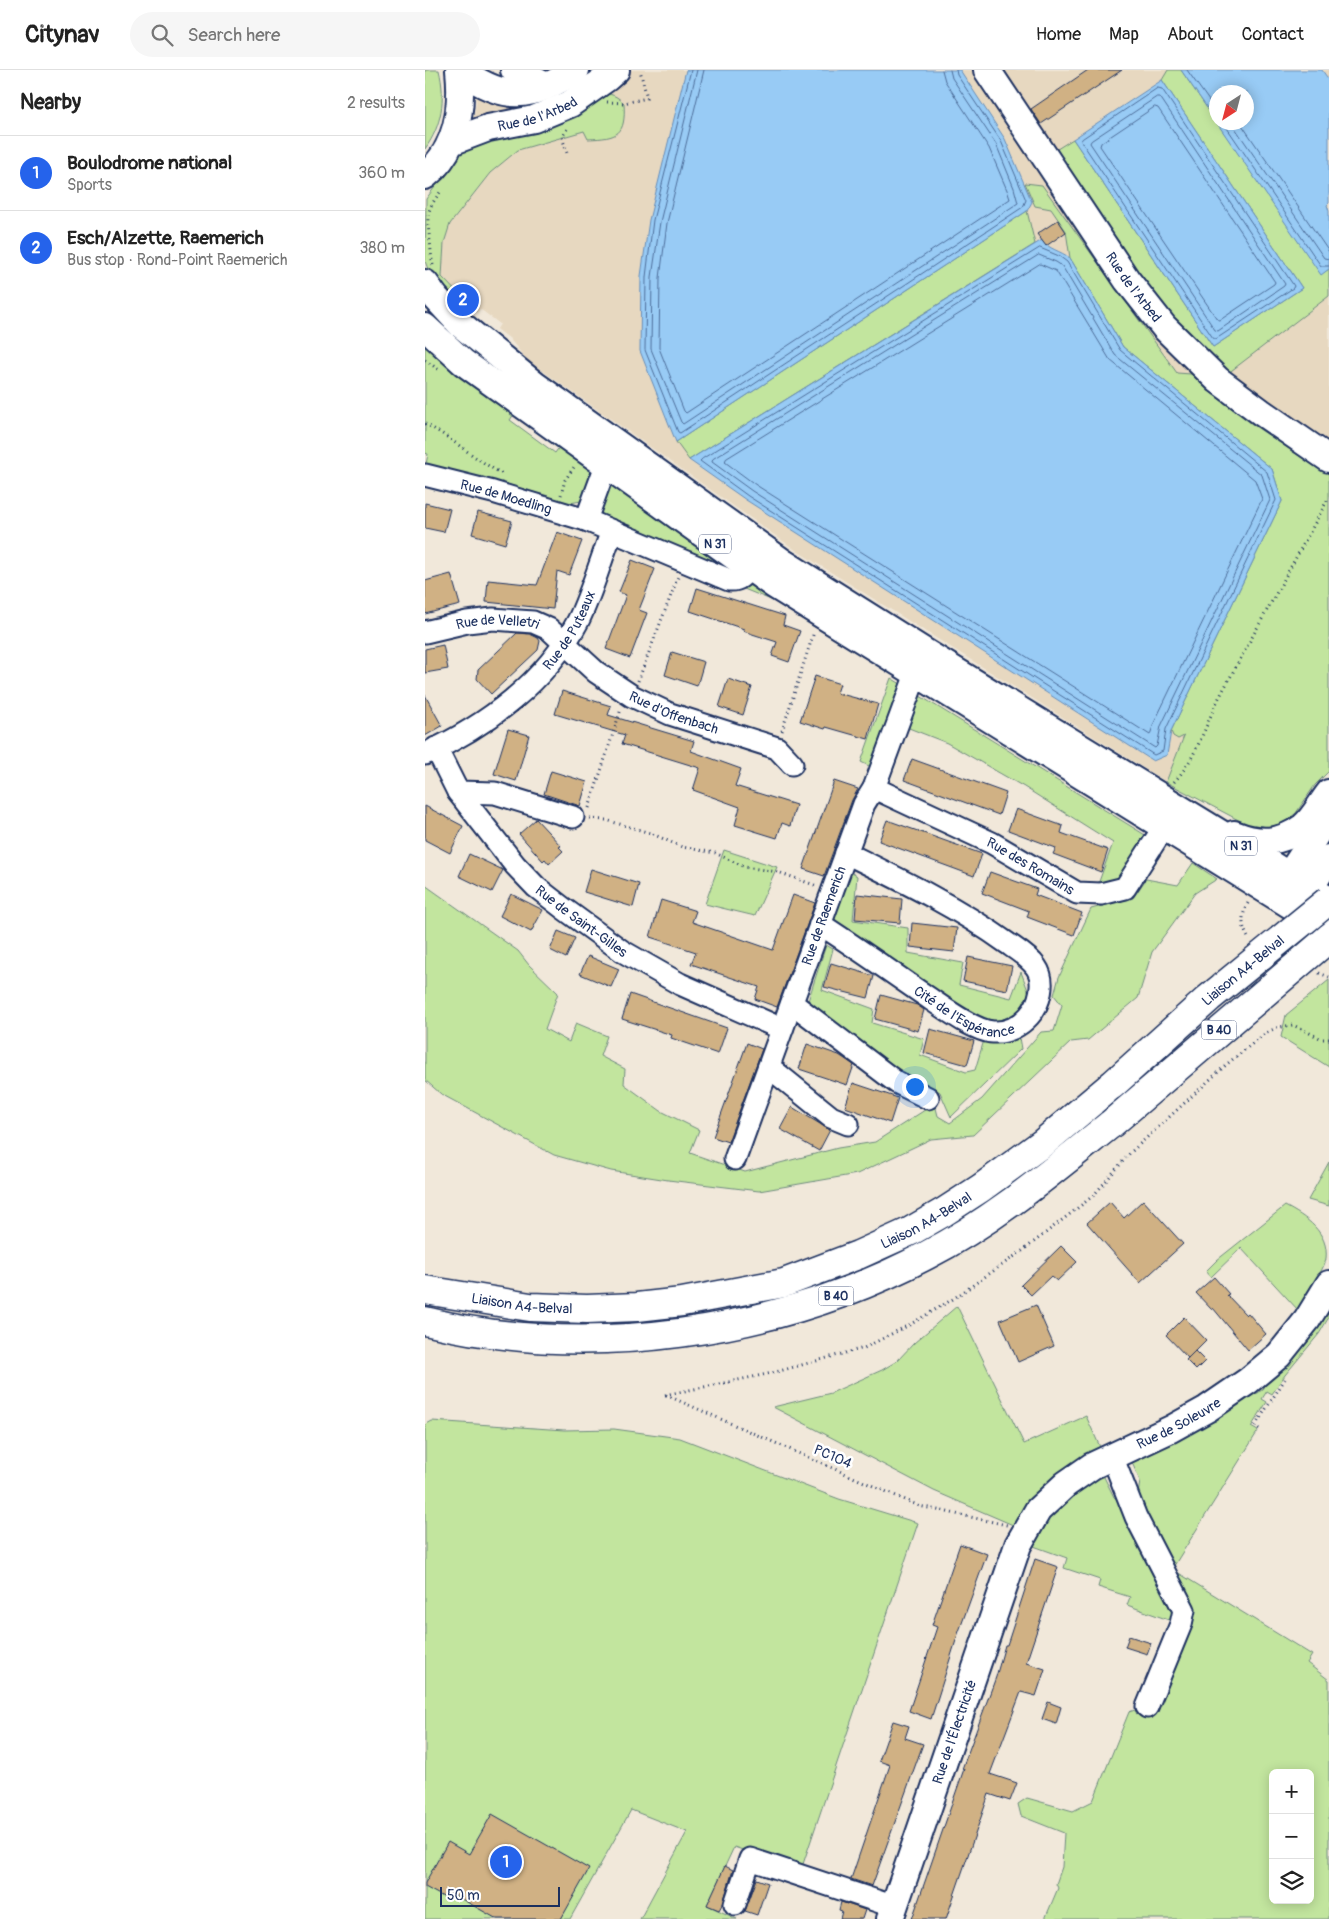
<!DOCTYPE html>
<meta charset="utf-8">
<style>
body{margin:0;font-family:Pangolin,sans-serif;background:#f6f6f6;color:#222}
.controls{position:absolute;right:15px;bottom:15px;display:grid;overflow:hidden;border-radius:8px;box-shadow:0 2px 12px #0003}
.controls button{width:45px;height:45px;display:grid;place-items:center;padding:0;border:0;border-bottom:1px solid #e0e0e0;background:#fff;color:#222;font:25px sans-serif}
.compass{position:absolute;left:784px;top:15px;width:45px;height:45px;border-radius:50%;background:#fff;box-shadow:0 2px 12px #0003;rotate:216deg}
.scale{position:absolute;left:15px;bottom:12px;width:120px;box-sizing:border-box;padding-left:5px;border:2px solid #1b2f5e;border-top:0;font-size:14px;line-height:18px;white-space:nowrap;color:#1b2f5e;-webkit-text-stroke:4px #fff;paint-order:stroke}
.you{position:absolute;left:489px;top:1016px;width:18px;height:18px;margin:-12px;border:4px solid #fff;border-radius:50%;background:#1a73e8;box-shadow:0 0 0 8px #1a73e833}
.badge{display:grid;place-items:center;width:32px;height:32px;border-radius:50%;background:#2563eb;color:#fff;font-size:16px;font-weight:700}
.pin{position:absolute;translate:-50% -50%;border:2px solid #fff;box-shadow:0 1px 5px #0006}
.list{margin:0;padding:0;list-style:none}
h2{display:flex;justify-content:space-between;align-items:center;height:65px;margin:0;padding:0 20px;font-size:21px}
h2 small{font-size:16px;font-weight:400;color:#767676}
.list li{display:grid;grid-template-columns:32px 1fr auto;gap:15px;align-items:center;box-sizing:border-box;height:75px;padding:0 20px;border-top:1px solid #e0e0e0}
.list b{display:block;font-size:19px;white-space:nowrap}
.list p{margin:0;font-size:16px;white-space:nowrap;color:#767676}
.list em{font-size:16px;font-style:normal;color:#767676}
.icon{flex:none;width:28px;height:28px;fill:none;stroke:currentColor;stroke-width:2;stroke-linecap:round;stroke-linejoin:round}
.map{position:relative;flex:none;width:904px;height:1849px;overflow:hidden}
header{display:flex;align-items:center;gap:30px;box-sizing:border-box;height:70px;padding:0 25px;background:#fff;border-bottom:1px solid #e0e0e0}
header strong{font-size:24px}
nav{display:flex;gap:28px;margin-inline-start:auto;font-size:18px}
.search{width:350px;height:45px;background:#f6f6f6;display:flex;align-items:center;gap:12px;box-sizing:border-box;padding:0 18px;border-radius:28px;color:#767676;font-size:19px}
main{display:flex}
aside{flex:1;background:#fff}
.map>svg:first-child{display:block}
</style>
<header>
<strong>Citynav</strong>
<div class="search"><svg class="icon" aria-label="search" viewBox="0 0 24 24"><circle cx="10" cy="10" r="6"/><path d="M15 15l6 6"/></svg>Search here</div>
<nav><a>Home</a><a>Map</a><a>About</a><a>Contact</a></nav>
</header>
<main>
<aside>
<h2>Nearby<small>2 results</small></h2>
<ul class="list">
<li><span class="badge">1</span><div><b>Boulodrome national</b><p>Sports</p></div><em>360 m</em></li>
<li><span class="badge">2</span><div><b>Esch/Alzette, Raemerich</b><p>Bus stop · Rond-Point Raemerich</p></div><em>380 m</em></li>
</ul>
</aside>
<div class="map">
<svg width="904" height="1849" viewBox="0 0 904 1849">
<rect width="100%" height="100%" fill="#f1e8da"/>
<filter id="ink" filterUnits="userSpaceOnUse"><feTurbulence type="fractalNoise" baseFrequency=".02" numOctaves="2"/><feDisplacementMap in="SourceGraphic" scale="10" xChannelSelector="R" yChannelSelector="G"/><feConvolveMatrix kernelMatrix="1 2 1 2 8 2 1 2 1" color-interpolation-filters="sRGB"/></filter>
<g filter="url(#ink)">
<path fill="#e7d8c0" fill-rule="evenodd" d="M101,0H904V402L891,395L759,665L741,712L372,481L101,289L84,268L72,259L75,254L55,239L52,243L17,207L19,173L25,154L65,103L93,80L159,61L195,60L47,55L51,34L50,10ZM792,22H822V52H792Z"/>
<path fill="#c2e59e" stroke="#6e8a7e" fill-rule="evenodd" d="M0,0H14C21,29 17,55 0,79Z
M743,0H756L896,204L904,199V226L802,304L747,252L712,204L629,81L648,69L788,277L877,218L737,10Z
M169,23C182,23 189,23 199,33C201,65 193,68 163,69L159,61L93,80L65,103L25,154L19,173L17,207L40,231L34,237L4,202L0,191L1,129L38,79Z
M600,113L617,115L752,303L766,304L785,322L827,354L889,396L890,395L904,403V701L890,715L871,743L858,754L837,758L823,755L741,712L759,666L753,669L748,666L746,661L857,431L847,399L698,277L645,188L641,161L626,139L610,136Z
M602,141L610,174L264,390L251,372Z
M0,269L91,341L85,350L130,383L137,373L350,524L346,530L319,519L315,508L178,448L173,433L165,425L156,431L145,433L134,431L82,414L1,394L3,384L0,383Z
M466,608L725,768L696,814L672,817L688,773L599,717L522,673L466,651L446,697L436,692Z
M299,780L352,797L330,846L280,834Z
M768,793L792,809L770,823L727,882L713,928L663,970L646,972L548,1065L506,1069L432,1104L334,1121L243,1110L186,1101L129,1085L16,1024L0,1010V815L93,881L104,895L133,923L120,959L144,972L151,953L182,966L175,986L200,999L199,1014L236,1041L274,1060L265,1083L320,1102L413,1078L450,1072L503,1038H511L513,1046L525,1053L557,1029L616,962L629,961L637,935L629,925L634,907L666,839L708,828L721,809L753,815Z
M425,802L432,806L428,850L483,858V883L538,893L534,915L586,928L596,902L604,923L595,940L575,951L549,948L479,901L405,848Z
M401,875L408,879L397,920L449,939L447,953L499,969L495,985L541,1002L550,1000L559,970L593,962L596,979L526,1047L515,1022L449,985L383,931Z
M904,910V997L856,967L861,945Z
M904,1092V1136L883,1130Z
M860,1136C881,1147 904,1162 901,1189C900,1198 878,1230 873,1240L816,1178L786,1207L781,1201L792,1190Z
M904,1232V1247L894,1264L860,1305L847,1324L842,1321L837,1329L842,1332L826,1357L833,1361L747,1499L887,1585L882,1593L904,1610V1849H620L633,1818L631,1814L637,1797L639,1763L596,1746L593,1734L602,1728L648,1741L668,1731L704,1642L722,1636L755,1554L702,1535L705,1527L673,1517L675,1510L639,1498L642,1488L603,1474L620,1446L677,1403L689,1427L710,1446L715,1411L705,1388L825,1323H833L839,1318L841,1308ZM848,1703H885V1830H848Z
M532,1236L599,1374L661,1346L675,1377C637,1397 613,1420 588,1455L509,1421L348,1337L406,1323L457,1300L472,1291L489,1273Z
M7,1351L139,1360L189,1359L255,1368L414,1429L493,1453L376,1800L309,1777L282,1835L312,1849H215L262,1762L206,1740L145,1849H0V1355Z"/>
<path fill="#98cbf5" stroke="#668db9" d="M261,0H535L580,69L607,132L602,141L251,372L215,281L216,206L224,150Z
M756,0H897L904,10V133L902,135L904,141V199L896,205L792,53L822,52V22H792L791,51Z
M737,10L877,218L788,277L648,69Z
M617,170C623,179 636,181 645,188L698,277L847,399L857,431L746,661L742,685L728,691L321,430L264,390Z"/>
<g fill="none" stroke-linecap="round" stroke-linejoin="round">
<path stroke="#4d6d9a" stroke-width="1" d="M266,0L228,150L221,207L220,280L253,362L255,363L598,137L601,130L576,71L532,5L531,0
M272,0L235,152L227,207L226,279L256,352L258,354L593,133L589,118L571,74L527,8L525,0
M279,0L242,153L235,208L234,278L259,341L261,343L585,129L582,120L564,78L520,11L517,0
M762,0L792,42
M733,18L737,19L869,216L868,218L791,269L788,268L656,71L657,69Z
M732,27H735L860,214L859,216L793,261L790,260L665,73L666,71Z
M730,37L733,38L850,212L849,214L795,250L792,249L675,76L676,73Z
M798,52L896,196H904
M806,52L899,188L904,189
M815,52L904,182
M615,178L634,186L642,192L695,280L842,402L851,430L741,659L738,681L729,685L323,426L275,391L277,389Z
M614,185L631,192L637,196L690,285L837,405L845,430L736,656L732,676L730,678L327,421L287,392L288,389Z
M615,194L631,201L685,290L830,410L837,429L729,653L725,665L331,415L300,392L301,389Z"/>
</g>
<path fill="#d0b184" stroke="#1b2f5e" d="M663,0H697L616,54L606,39Z
M633,150L641,162L621,176L612,164Z
M0,433L25,439L19,462L0,458Z
M53,442L87,451L80,474L47,464Z
M132,462L157,471L144,505L132,501L128,539L61,532L63,510L112,515Z
M207,490L230,499L214,540L222,543L205,588L181,579L201,525L194,522Z
M26,504L35,535L0,544V511Z
M272,518L360,546L358,555L375,561L364,592L347,586L352,572L318,561L319,559L265,541Z
M92,563L105,564L113,568L115,571L113,580L66,624L52,609L53,600Z
M18,575L23,599L0,603V579Z
M247,582L279,592L272,616L240,605Z
M390,606L415,614L412,623L453,634L443,669L401,657L400,659L375,651Z
M303,609L327,617L318,645L294,637Z
M137,621L186,636L183,645L269,671L266,681L316,699L310,716L371,735L365,756L357,753L352,768L310,755L315,737L268,720L275,698L197,674L200,665L130,644Z
M0,625L17,656L0,666Z
M83,659L104,665L91,711L69,704Z
M487,689L581,723L574,745L479,710Z
M126,701L162,712L155,736L119,724Z
M409,711L433,719L427,730L399,806L378,799Z
M0,736L38,756L25,783L0,770Z
M591,739L638,756L636,763L683,780L676,802L628,784L631,778L583,760Z
M111,749L136,776L134,777L138,781L124,794L120,789L118,791L94,764Z
M462,750L557,784L549,806L454,771Z
M44,784L78,800L67,822L34,806Z
M166,799L214,814L208,837L159,822Z
M565,802L612,819L610,825L657,843L649,865L602,847L604,841L557,823Z
M86,824L118,840L106,862L75,846Z
M432,824L477,829L475,853L430,849Z
M368,825L390,833L352,937L330,929L334,917L266,894L271,882L225,867L236,830L271,841L267,852L348,880Z
M487,853L532,858L529,882L485,877Z
M133,861L150,868L141,888L125,880Z
M163,886L194,899L186,917L155,904Z
M543,887L587,896L582,920L538,911Z
M406,893L449,906L443,928L399,917Z
M205,924L302,958L293,984L246,968L247,965L197,949Z
M456,925L492,935L499,940L493,961L450,949Z
M505,959L549,971L542,995L499,983Z
M322,973L337,979L303,1072L288,1067Z
M382,974L414,985L429,995L422,1015L374,999Z
M428,1013L473,1028L465,1053L420,1037Z
M367,1037L405,1060L394,1081L355,1059Z
M718,1130L758,1174L715,1213L662,1153L685,1132L699,1148Z
M636,1176L652,1192L632,1211L626,1206L606,1225L596,1215Z
M789,1207L804,1224L802,1225L821,1245L823,1243L841,1264L823,1280L788,1238L787,1240L771,1223Z
M611,1235L629,1276L593,1292L575,1250Z
M759,1247L781,1270L763,1288L741,1265Z
M770,1281L780,1291L771,1300L761,1290Z
M535,1474L562,1484L533,1564L506,1649L484,1641L512,1557L507,1555Z
M610,1489L633,1497L601,1593L620,1599L611,1626L596,1622L565,1704L592,1713L585,1731L564,1724L521,1849H487L539,1699H537L571,1607L580,1575H582Z
M704,1566L726,1573L722,1584L700,1577Z
M623,1632L636,1637L631,1654L617,1649Z
M468,1651L484,1656L480,1668L498,1674L447,1816L426,1809L465,1695L454,1691Z
M67,1744L164,1799L136,1849H72L26,1823L22,1829L0,1817V1813L23,1772L44,1784Z
M300,1796L308,1800L298,1833L294,1840L282,1835Z
M332,1809L343,1813L332,1845L320,1841Z
M416,1832L440,1840L437,1849H415L417,1841L414,1840Z"/>
<g fill="none" stroke-linecap="round" stroke-linejoin="round">
<g stroke="#1b2f5e" stroke-width="25">
<g id="minor">
<path d="M181,395L161,450L304,510C314,511 318,506 324,498"/>
<path id="s1" d="M0,405L68,422L161,450"/>
<path id="s2" d="M0,562L42,552L68,549L108,552L124,559L171,602L207,626L245,644L352,678L367,694"/>
<path id="s3" d="M11,678L33,722L90,795L111,817L138,838L197,881L255,914L357,959"/>
<path id="s4" d="M0,684C61,656 121,612 153,551C166,525 176,489 187,461"/>
<path id="s5" d="M449,718L567,773L652,823L676,824L700,818L739,757"/>
<path d="M33,722L70,723L148,747"/>
<path id="s6" d="M395,854C429,876 462,899 495,922C512,933 548,961 568,962C582,963 595,956 604,946C615,934 621,911 611,897C604,887 592,880 582,873C532,837 476,810 421,783"/>
<path d="M367,933L471,1012L503,1028"/>
<path d="M344,997L406,1047L423,1054"/>
<path id="s7" d="M310,1089L439,734L449,718L491,604"/>
<path d="M687,1386L711,1447L759,1540L756,1554L722,1637"/>
<path d="M310,1834L325,1789L470,1837"/>
</g>
</g>
<g stroke="#1b2f5e" stroke-width="30">
<g id="major">
<path d="M35,0C81,32 104,30 151,0"/>
<path d="M89,0L121,16"/>
<path id="s8" d="M562,0L702,210L739,257L793,310L836,342L904,389"/>
<path id="s9" d="M26,72L63,58L109,49L145,34L182,8L191,0"/>
<path d="M0,106C33,79 38,39 34,0"/>
<path d="M0,213L11,228L35,254L110,315L359,493L503,584L904,830"/>
<path d="M0,257L38,292L349,515L904,859"/>
<path d="M809,764C834,774 855,774 878,757C888,749 896,733 904,723"/>
<path d="M855,819L904,745"/>
<path d="M870,824L878,823L885,818L904,788"/>
<path id="s10" d="M465,1849L593,1475L613,1440L641,1414L667,1396L746,1359L782,1339L823,1311L854,1285L882,1250L904,1214"/>
</g>
</g>
<g stroke="#1b2f5e" stroke-width="31">
<g id="highway">
<path id="s11" d="M0,1220L105,1237L162,1239L212,1237L257,1232L359,1213L433,1185L486,1161L519,1142L556,1118L619,1072L687,1015"/>
<path d="M0,1251C164,1291 353,1264 502,1185C570,1150 627,1101 686,1054"/>
</g>
</g>
<path stroke="#1b2f5e" stroke-width="3" stroke-dasharray="1 4" stroke-linecap="butt" d="M182,32L199,33L222,28L215,0
M142,59L137,67L143,86
M8,195C6,187 6,179 5,171C2,146 0,142 16,121
M0,290L14,300
M0,354C28,368 51,391 80,405
M136,425L140,410L149,397
M213,611L253,507
M357,661L389,562
M749,712C771,689 780,656 794,628C830,561 868,494 904,427
M164,738L196,639
M165,749L181,750L225,763L257,777L290,783L320,797L353,802L392,816
M823,833C816,846 816,856 824,869
M894,903L904,907
M240,1325L347,1303L439,1278L486,1254L528,1229L600,1179L668,1126L705,1083L802,994L842,962L854,957L868,955L897,969H904
M241,1325L494,1436L582,1455
M834,1359L830,1356L860,1309"/>
<use href="#minor" stroke="#fff" stroke-width="21"/>
<use href="#major" stroke="#fff" stroke-width="26"/>
<use href="#highway" stroke="#fff" stroke-width="28"/>
<g stroke="#1b2f5e" stroke-width="31" stroke-linecap="butt">
<g id="highway-bridge">
<path id="s12" d="M687,1015L784,928L904,830"/>
<path d="M686,1054L904,868"/>
</g>
</g>
<use href="#highway-bridge" stroke="#fff" stroke-width="28"/>
</g>
</g>
<g text-anchor="middle" stroke-width="5" stroke-linejoin="round" paint-order="stroke">
<g fill="#fff" stroke="#5f6d8e" stroke-width="1">
<rect x="274" y="464.5" width="32" height="19" rx="4"/>
<rect x="800" y="766.5" width="32" height="19" rx="4"/>
<rect x="776.5" y="950.5" width="35" height="19" rx="4"/>
<rect x="393.5" y="1216.5" width="35" height="19" rx="4"/>
</g>
<g font-size="12" font-weight="bold" fill="#1b2f5e">
<text x="290" y="478">N 31</text>
<text x="816" y="780">N 31</text>
<text x="794" y="964">B 40</text>
<text x="411" y="1230">B 40</text>
</g>
<g font-size="14" fill="#1b2f5e" stroke="#fff">
<text dy="5" stroke="none"><textPath href="#s9" startOffset="91">Rue de l'Arbed</textPath></text>
<text dy="5" stroke="none"><textPath href="#s8" startOffset="262">Rue de l'Arbed</textPath></text>
<text dy="5" stroke="none"><textPath href="#s1" startOffset="84">Rue de Moedling</textPath></text>
<text dy="5" stroke="none"><textPath href="#s2" startOffset="74">Rue de Velletri</textPath></text>
<text dy="5" stroke="none"><textPath href="#s4" startOffset="194">Rue de Puteaux</textPath></text>
<text dy="5" stroke="none"><textPath href="#s2" startOffset="279">Rue d'Offenbach</textPath></text>
<text dy="5" stroke="none"><textPath href="#s5" startOffset="175">Rue des Romains</textPath></text>
<text dy="5" stroke="none"><textPath href="#s7" startOffset="259">Rue de Raemerich</textPath></text>
<text dy="5" stroke="none"><textPath href="#s3" startOffset="229">Rue de Saint-Gilles</textPath></text>
<text dy="5" stroke="none"><textPath href="#s12" startOffset="174">Liaison A4-Belval</textPath></text>
<text dy="5" stroke="none"><textPath href="#s6" startOffset="171">Cité de l'Espérance</textPath></text>
<text dy="5" stroke="none"><textPath href="#s11" startOffset="518">Liaison A4-Belval</textPath></text>
<text dy="5" stroke="none"><textPath href="#s11" startOffset="98">Liaison A4-Belval</textPath></text>
<text dy="5" stroke="none"><textPath href="#s10" startOffset="602">Rue de Soleuvre</textPath></text>
<text transform="translate(408 1386) rotate(23)" y="5">PC104</text>
<text dy="5" stroke="none"><textPath href="#s10" startOffset="198">Rue de l'Électricité</textPath></text>
</g>
</g>
</svg>
<div class="controls">
<button>+</button>
<button>−</button>
<button><svg class="icon" aria-label="layers" viewBox="0 0 24 24"><path d="M12 4l9 5-9 5-9-5zM3 14l9 5 9-5"/></svg></button>
</div>
<svg class="compass" viewBox="-18 -18 36 36"><path d="M0-13l5 13h-10z" fill="#e53935"/><path d="M0 13l5-13h-10z" fill="#767676"/></svg>
<div class="scale">50 m</div>
<div class="you"></div>
<div class="pin badge" style="left:81px;top:1792px">1</div>
<div class="pin badge" style="left:38px;top:230px">2</div>
</div>
</main>
